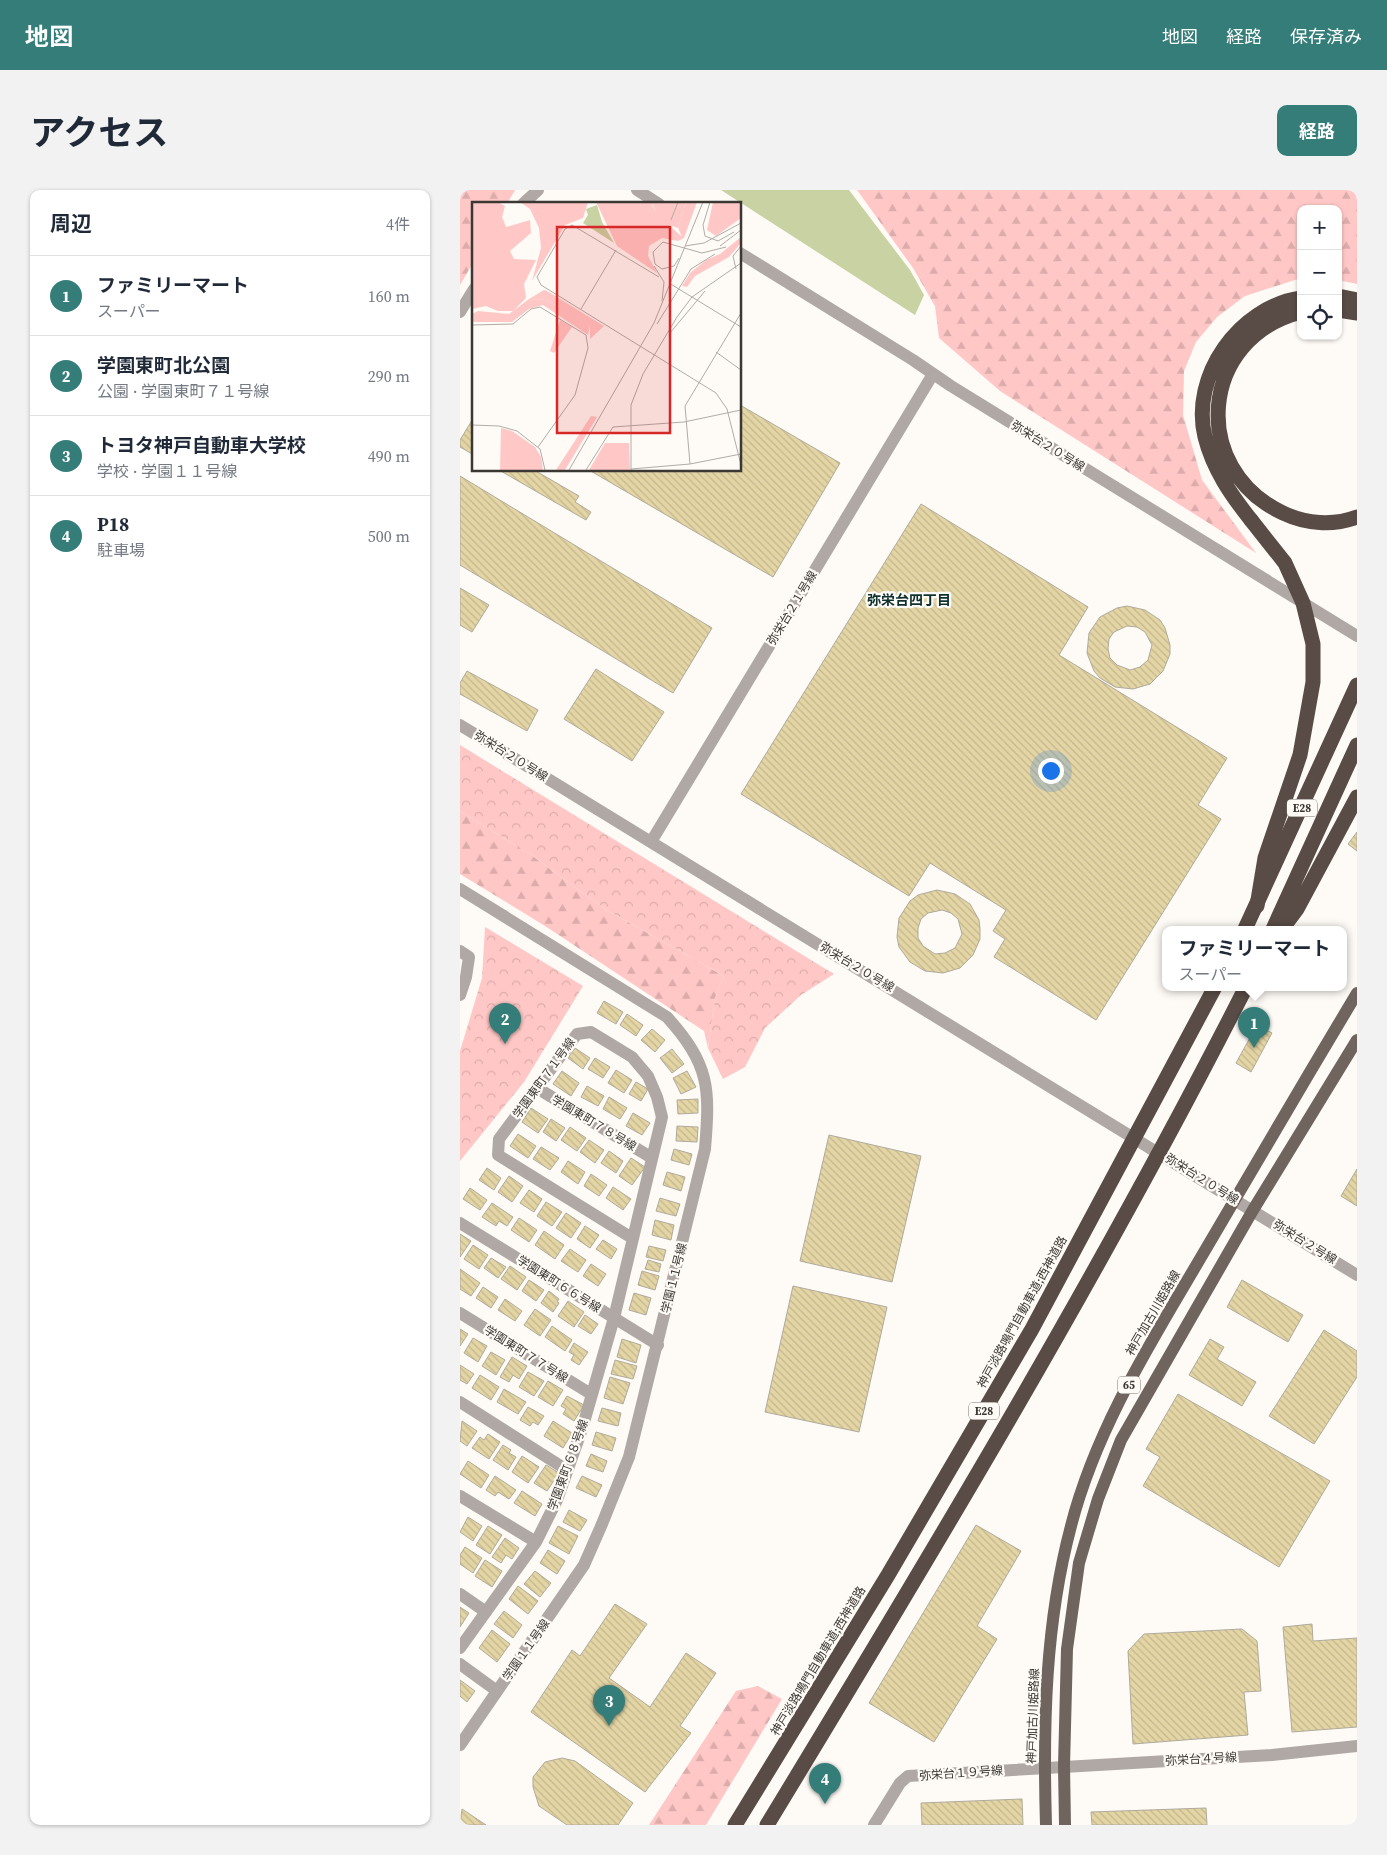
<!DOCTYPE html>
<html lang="ja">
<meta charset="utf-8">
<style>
body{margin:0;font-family:"Source Serif 4","Noto Sans JP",serif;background:#f2f2f3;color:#1f2937}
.controls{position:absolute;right:15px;top:15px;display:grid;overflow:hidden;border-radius:10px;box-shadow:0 1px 4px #0004}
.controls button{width:45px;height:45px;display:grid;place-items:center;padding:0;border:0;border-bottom:1px solid #e0e1e3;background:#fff;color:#1f2937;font:25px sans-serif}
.you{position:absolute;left:590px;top:580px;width:18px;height:18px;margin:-12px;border:4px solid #fff;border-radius:50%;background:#1a73e8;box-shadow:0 0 0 8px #1a73e833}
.badge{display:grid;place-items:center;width:32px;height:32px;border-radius:50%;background:#357d78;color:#fff;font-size:16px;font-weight:700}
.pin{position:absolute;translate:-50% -41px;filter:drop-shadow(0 1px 2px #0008)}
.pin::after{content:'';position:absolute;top:26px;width:18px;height:15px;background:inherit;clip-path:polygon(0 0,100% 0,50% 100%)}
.popup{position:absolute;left:702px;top:736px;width:185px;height:65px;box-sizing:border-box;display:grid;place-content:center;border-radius:10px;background:#fff;filter:drop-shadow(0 1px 4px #0005);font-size:16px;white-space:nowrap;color:#747a83}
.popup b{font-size:19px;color:#1f2937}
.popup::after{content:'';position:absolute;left:50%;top:100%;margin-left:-10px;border:10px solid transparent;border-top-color:#fff}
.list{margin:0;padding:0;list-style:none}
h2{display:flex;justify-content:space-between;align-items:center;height:65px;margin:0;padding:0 20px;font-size:21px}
h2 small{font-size:16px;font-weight:400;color:#747a83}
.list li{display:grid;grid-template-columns:32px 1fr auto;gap:15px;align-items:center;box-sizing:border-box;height:80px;padding:0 20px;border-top:1px solid #e0e1e3}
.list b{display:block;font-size:19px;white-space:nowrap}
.list p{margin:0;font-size:16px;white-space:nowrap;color:#747a83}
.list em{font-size:16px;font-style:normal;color:#747a83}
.icon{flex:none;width:28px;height:28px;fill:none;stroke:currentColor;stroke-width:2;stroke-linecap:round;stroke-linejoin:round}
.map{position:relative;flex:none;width:897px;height:1635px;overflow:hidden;border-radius:10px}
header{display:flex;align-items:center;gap:30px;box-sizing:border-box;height:70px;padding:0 25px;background:#357d78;color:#fff}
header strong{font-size:24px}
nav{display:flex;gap:28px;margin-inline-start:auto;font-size:18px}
.intro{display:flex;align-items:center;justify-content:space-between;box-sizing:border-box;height:120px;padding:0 30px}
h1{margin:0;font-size:35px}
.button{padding:12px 22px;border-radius:10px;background:#357d78;color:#fff;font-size:18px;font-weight:700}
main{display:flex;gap:30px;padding:0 30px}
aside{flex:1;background:#fff;border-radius:10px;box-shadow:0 1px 4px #0004}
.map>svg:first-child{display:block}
</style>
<header>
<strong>地図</strong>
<nav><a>地図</a><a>経路</a><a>保存済み</a></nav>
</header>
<div class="intro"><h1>アクセス</h1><a class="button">経路</a></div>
<main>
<aside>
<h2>周辺<small>4件</small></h2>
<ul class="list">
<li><span class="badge">1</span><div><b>ファミリーマート</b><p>スーパー</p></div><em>160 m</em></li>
<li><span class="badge">2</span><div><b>学園東町北公園</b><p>公園 · 学園東町７１号線</p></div><em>290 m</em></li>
<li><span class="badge">3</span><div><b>トヨタ神戸自動車大学校</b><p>学校 · 学園１１号線</p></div><em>490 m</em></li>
<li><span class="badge">4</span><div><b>P18</b><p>駐車場</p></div><em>500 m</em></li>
</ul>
</aside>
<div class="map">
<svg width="897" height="1635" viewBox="0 0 897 1635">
<defs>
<pattern id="forest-firs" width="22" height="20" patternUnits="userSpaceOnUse" patternTransform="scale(1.25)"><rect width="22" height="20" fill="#ffc8c6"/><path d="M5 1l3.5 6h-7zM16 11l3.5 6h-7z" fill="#dbacab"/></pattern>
<pattern id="park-crowns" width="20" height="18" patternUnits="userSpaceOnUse" patternTransform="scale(1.25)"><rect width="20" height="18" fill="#ffc8c6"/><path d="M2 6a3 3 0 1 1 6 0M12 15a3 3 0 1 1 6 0" fill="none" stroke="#dbacab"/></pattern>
<pattern id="building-back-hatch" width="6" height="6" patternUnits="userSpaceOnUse" patternTransform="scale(1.25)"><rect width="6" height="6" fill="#e4d5a5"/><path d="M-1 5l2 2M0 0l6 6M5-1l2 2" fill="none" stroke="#c4b78e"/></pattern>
</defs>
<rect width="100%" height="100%" fill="#fefaf5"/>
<path fill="url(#forest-firs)" d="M0,0H55L47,14H14V71L0,95Z
M397,0H894L897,2V94L878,90V19H841V88L785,106L757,127L736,152L724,181L723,225L742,290L796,363L540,201L479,148L475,116L453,78Z
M0,621L70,664L145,719L264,786L255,808L248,858L244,841L85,736L0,684Z
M298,1496L322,1509L246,1635H189L276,1501Z"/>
<path fill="url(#park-crowns)" d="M0,555L364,778L374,784L341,805L305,838L285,877L263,889L248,858L255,808L264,786L145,719L70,664L0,621Z
M25,737L123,796L64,892L0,971V861L22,788Z"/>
<path fill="#c8d2a2" d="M261,0H389L450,80L464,105L455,125Z"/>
<path fill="url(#building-back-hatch)" stroke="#afab9c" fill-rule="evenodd" d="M280,215L380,273L313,387L129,280H280Z
M14,227V265L0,257V250Z
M39,280H74L119,306L115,312L131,322L126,330Z
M0,286L252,438L213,503L0,375Z
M461,314L628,417L599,465L767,568L738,615L761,629L636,830L534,767L545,749L533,741L546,720L470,673L449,706L281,604Z
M0,398L29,415L12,442L0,435Z
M667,416L685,420L700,430L705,438L710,455V464L703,481L690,494L673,499L655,497L640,488L634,481L627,463L629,443L640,427L657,418ZM667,436L677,437L685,442L692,455L688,470L680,477L670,480L657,475L650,468L648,459L649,449L654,442Z
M136,479L204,522L172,571L104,529Z
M7,481L78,520L67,541L0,504V493Z
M897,642V661L888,654Z
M477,700L495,704L510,714L519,730L520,739V749L513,765L500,778L483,783L465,781L450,772L439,757L437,747L439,728L450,711L458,705ZM482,720L491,723L498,729L502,744L495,758L485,763L475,764L463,756L458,748V738L461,729L468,723Z
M144,811L163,822L156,834L137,823Z
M167,824L183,835L176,846L160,835Z
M797,835L812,843L791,882L776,873Z
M192,839L205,850L195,862L181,850Z
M115,858L130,868L123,879L108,868Z
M212,859L224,874L212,883L200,868Z
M135,868L150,877L143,888L128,879Z
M156,880L172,890L164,903L148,893Z
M102,881L119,893L111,906L93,894Z
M227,881L236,897L221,904L213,888Z
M176,892L188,899L181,911L169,904Z
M127,896L144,906L138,916L121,907Z
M149,907L167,918L160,929L143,919Z
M238,909V923L218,924L217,910Z
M71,918L88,929L78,943L62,932Z
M173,923L190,933L182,945L166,936Z
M91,929L105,938L96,951L83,942Z
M217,936L238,937L237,952L216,951Z
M110,937L126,948L117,961L101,950Z
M58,944L76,956L68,968L50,956Z
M369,945L461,966L432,1092L340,1071Z
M129,950L144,960L135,973L120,962Z
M81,957L99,968L90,980L73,969Z
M214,959L232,964L229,975L211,970Z
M149,961L163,971L156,983L141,973Z
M171,968L185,977L172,995L159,986Z
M108,971L125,982L118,994L101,982Z
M27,978L41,988L34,1000L19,990Z
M897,979V1016L881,1006Z
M207,982L225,987L221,1001L203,995Z
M131,984L147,995L139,1006L124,996Z
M49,986L63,996L52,1012L38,1002Z
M153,997L171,1009L163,1020L146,1008Z
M10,998L27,1010L20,1020L3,1009Z
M69,1000L82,1009L74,1022L60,1013Z
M200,1008L220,1014L216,1026L196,1021Z
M86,1012L102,1022L92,1036L77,1026Z
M32,1013L53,1027L47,1036L39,1031L36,1036L22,1027Z
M106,1023L121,1033L111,1048L96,1038Z
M59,1028L77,1040L69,1052L51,1040Z
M195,1030L214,1035L211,1050L192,1045Z
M125,1036L139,1045L130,1058L117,1049Z
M84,1041L104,1055L95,1069L75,1055Z
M0,1044L11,1051L0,1067Z
M143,1050L157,1059L151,1069L136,1059Z
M13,1055L28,1065L19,1079L4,1069Z
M189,1056L206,1060L203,1071L186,1067Z
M110,1059L126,1070L118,1082L101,1071Z
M31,1068L46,1077L38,1088L24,1078Z
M188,1070L201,1074L199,1082L185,1079Z
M131,1074L146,1084L138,1096L123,1086Z
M50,1076L66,1087L57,1100L41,1089Z
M0,1079L20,1093L11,1106L0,1099Z
M182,1081L199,1086L195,1100L178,1095Z
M69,1090L84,1100L76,1111L62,1101Z
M782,1090L843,1125L828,1152L767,1117Z
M333,1096L427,1117L399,1242L305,1222Z
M23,1097L38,1107L31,1118L16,1108Z
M89,1101L99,1109L97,1112L99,1113L93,1122L81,1113Z
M174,1103L191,1108L186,1125L169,1120Z
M45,1109L62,1121L55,1131L38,1120Z
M108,1111L124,1122L114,1137L98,1126Z
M75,1119L91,1130L80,1146L64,1135Z
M125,1125L138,1134L131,1144L118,1136Z
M92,1136L112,1150L105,1161L85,1147Z
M0,1139L8,1144L0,1156Z
M864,1140L897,1161V1187L854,1254L809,1226Z
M13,1148L27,1156L18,1172L4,1163Z
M162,1149L181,1155L176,1173L157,1167Z
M750,1149L764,1157L757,1169L796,1192L782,1216L729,1185Z
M114,1153L128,1162L119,1175L111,1170L114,1165L109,1162Z
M31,1162L45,1170L36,1185L22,1176Z
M52,1167L67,1176L59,1189L53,1185L49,1192L40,1187Z
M155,1170L177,1176L173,1189L151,1184Z
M0,1175L14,1184L7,1194L0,1190Z
M68,1182L84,1191L74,1206L59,1197Z
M20,1185L39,1197L31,1210L12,1198Z
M150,1187L170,1193L163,1214L144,1208Z
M88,1191L103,1200L93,1216L78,1207Z
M44,1199L66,1212L58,1224L37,1212Z
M718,1204L870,1291L819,1377L683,1296L700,1267L686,1259Z
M107,1206L124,1215L114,1231L103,1224L106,1219L101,1216Z
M68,1217L84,1226L78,1235L73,1232L70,1236L60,1230Z
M142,1218L161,1223L158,1236L138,1231Z
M2,1231L17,1241L7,1256L0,1251Z
M93,1231L112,1243L103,1258L84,1246Z
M136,1242L156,1248L152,1261L132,1255Z
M28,1244L40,1252L29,1269L12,1258L20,1247L24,1250Z
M43,1255L51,1260L49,1263L56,1267L48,1280L33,1270Z
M131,1264L147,1271L143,1282L126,1276Z
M62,1266L79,1277L68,1293L52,1282Z
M8,1271L29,1285L21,1298L0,1284Z
M86,1275L99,1283L87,1301L74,1293Z
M35,1286L56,1300L49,1309L38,1302L35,1306L26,1300Z
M122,1286L142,1295L136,1307L116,1298Z
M62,1301L82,1314L75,1326L54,1313Z
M109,1320L127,1330L120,1341L103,1332Z
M8,1327L22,1336L13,1351L0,1342Z
M516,1335L561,1361L517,1436L537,1449L474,1552L409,1513Z
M28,1336L42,1345L30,1364L16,1355Z
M98,1336L118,1346L109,1364L89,1353Z
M45,1348L59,1358L52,1369L46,1365L41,1373L32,1367Z
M5,1357L22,1368L13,1383L0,1374V1365Z
M88,1360L105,1371L97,1384L80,1373Z
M25,1370L42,1381L32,1397L15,1386Z
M75,1381L91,1393L80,1407L64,1394Z
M58,1396L78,1411L68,1424L49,1409Z
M155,1414L187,1434L149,1488L190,1517L226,1463L256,1483L220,1536L231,1543L185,1602L71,1522L112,1460L120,1466Z
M0,1417L9,1423L0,1437Z
M44,1421L62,1435L53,1448L34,1434Z
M852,1434L853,1451L897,1448V1537L832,1542L823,1437Z
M782,1439L797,1451L801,1501L784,1502L788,1545L673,1554L668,1461L684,1444Z
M32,1440L50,1454L37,1472L19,1458Z
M0,1490L15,1501L7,1512L0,1506Z
M102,1568L115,1571L173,1613L158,1635H107L79,1616L73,1597V1587L85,1572Z
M562,1609L563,1635H462L461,1613Z
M746,1618L747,1635H632L631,1622Z
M2,1619L26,1635H0Z"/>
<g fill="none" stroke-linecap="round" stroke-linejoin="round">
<path stroke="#afa8a4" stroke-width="12" d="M0,761L9,767L6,787L0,805
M77,898L192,968
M0,1033L198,1155
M0,1123L131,1204
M0,1212L107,1280
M0,1306L76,1352
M0,1404L26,1422
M0,1458L76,1352L97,1310L122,1239L154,1128L202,927L197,907L188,886L172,867L131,842L117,844L39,949L38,965L172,1048
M0,1474L37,1501"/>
<path stroke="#afa8a4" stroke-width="12" d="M177,0L199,14
M63,14L78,0
M280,63L453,170L491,196L897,446
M0,122L14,99
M0,535L897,1085
M191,652L473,184
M0,699L207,827C250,875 250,898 245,959L169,1267L142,1334L124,1375L0,1555
M414,1635L440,1593L448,1586L812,1565L897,1556"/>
<path stroke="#70645e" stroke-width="12" d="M586,1635C583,1535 585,1434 611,1336C635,1242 688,1157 737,1074C790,984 843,893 897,803
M605,1635L604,1576L607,1459L619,1373L638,1309L661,1250L793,1020L897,850"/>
<path stroke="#594c46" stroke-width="15" d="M878,106L897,110
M878,120L897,123
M841,122C739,148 729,279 823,323C846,334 873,336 897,327
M791,330C771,305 753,279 745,247C730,186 779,117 841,108
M785,739L897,495
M813,739L897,555
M822,739L837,719L897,607"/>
<path stroke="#594c46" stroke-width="15" d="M791,330L825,373L843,413L853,454V492L840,565L805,668L797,716
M275,1635L428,1385L572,1139L755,797
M307,1635C474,1360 640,1084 786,797"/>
</g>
<g text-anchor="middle" stroke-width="4.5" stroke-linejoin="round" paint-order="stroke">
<g fill="#fefaf5" stroke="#76726c" stroke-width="1">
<rect x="827" y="609.5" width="30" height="17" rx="4"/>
<rect x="658" y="1186.5" width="22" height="17" rx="4"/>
<rect x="509" y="1212.5" width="30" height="17" rx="4"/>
</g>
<g font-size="11" font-weight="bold" fill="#3b3732">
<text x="842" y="622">E28</text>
<text x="669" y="1199">65</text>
<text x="524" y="1225">E28</text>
</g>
<g font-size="12" fill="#3b3732" stroke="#fefaf5">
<text transform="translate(588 256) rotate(32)" y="4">弥栄台２０号線</text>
<text transform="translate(332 418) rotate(-59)" y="4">弥栄台２１号線</text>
<text transform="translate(51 566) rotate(32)" y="4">弥栄台２０号線</text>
<text transform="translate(397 777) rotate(31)" y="4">弥栄台２０号線</text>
<text transform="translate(84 888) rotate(-54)" y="4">学園東町７１号線</text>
<text transform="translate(134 933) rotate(31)" y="4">学園東町７８号線</text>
<text transform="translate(742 989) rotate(32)" y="4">弥栄台２０号線</text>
<text transform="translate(845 1052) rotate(32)" y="4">弥栄台２号線</text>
<text transform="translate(214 1088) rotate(-76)" y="4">学園１１号線</text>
<text transform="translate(99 1094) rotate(32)" y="4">学園東町６６号線</text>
<text transform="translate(562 1122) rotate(-61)" y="4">神戸淡路鳴門自動車道;西神道路</text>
<text transform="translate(693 1123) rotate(-60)" y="4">神戸加古川姫路線</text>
<text transform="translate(66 1164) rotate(32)" y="4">学園東町７７号線</text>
<text transform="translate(108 1275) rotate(-70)" y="4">学園東町６８号線</text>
<text transform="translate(66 1460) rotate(-55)" y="4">学園１１号線</text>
<text transform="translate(358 1471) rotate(-59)" y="4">神戸淡路鳴門自動車道;西神道路</text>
<text transform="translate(573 1526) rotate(-88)" y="4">神戸加古川姫路線</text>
<text transform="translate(741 1569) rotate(-3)" y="4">弥栄台４号線</text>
<text transform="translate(501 1583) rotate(-4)" y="4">弥栄台１９号線</text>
</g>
<g font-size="14" font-weight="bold" fill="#0e312f" stroke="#fefaf5">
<text x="449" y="415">弥栄台四丁目</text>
</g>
</g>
<g transform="translate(12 12)">
<rect width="269" height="269" fill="#fefaf5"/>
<path d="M0,0H26L33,4L30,15L34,25L58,18L59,31L38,49L42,57L64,58L52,82L54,96L41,109H26L14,104L0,107ZM48,0H116L111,16L93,23L60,79L69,46L67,26L58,7ZM124,0L179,1L190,21H195L210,35L206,26L214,0H225L212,36L206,39L190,36L177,44L176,54L185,71L145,44ZM241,0H269V16L244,34L235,28ZM269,35V41L257,55L223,74L215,85L210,84L218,71L234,58L248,52ZM57,97L74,98L94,109L118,124L116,133L71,103L57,107L40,120H0V112L6,109L37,112ZM119,214L125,215L93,268H84Z" fill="#ffc8c6"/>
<path d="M174,0H214L206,26L188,20L181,3Z" fill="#ffc8c6"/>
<path d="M72,88L75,89L132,124L118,137V124L74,98L57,97ZM88,118L100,125L82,151L78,149ZM29,226L40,229L63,245L69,255L71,268H28ZM133,241H157L158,268H117Z" fill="#ffc8c6"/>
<path d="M125,3L130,20L142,41L111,21L116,13L114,7Z" fill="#c8d2a2"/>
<path fill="none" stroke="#b0aca7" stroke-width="1" d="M238,0L231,23L233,34L246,39L262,30M199,18L206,0M213,44L232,41L269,21M248,44L269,28M207,56L202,64L190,67L183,62L181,50L191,40L230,51L254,45M182,64L192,80L190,99M264,67L261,54L269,44M187,75L100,23L93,27L65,75L69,83L244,191L255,207L269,263M197,81L269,125M109,107L144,48M185,122L219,67L243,52M0,123L41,122L59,107L68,105L114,133L116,146L103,193L66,245M198,131L233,89M244,150L269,168M0,223L27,224L45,229L68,247L73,268M218,262L213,204L269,111M159,267L218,262L269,252M97,268L182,121L231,0M114,268L141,225L212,220L269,208M159,268V203L171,172L205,115L220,95L269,61"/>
<path fill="#d62828" fill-opacity="0.15" stroke="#d62828" stroke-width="2.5" d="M85,25H198V231H85Z"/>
<rect width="269" height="269" fill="none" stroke="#3b3732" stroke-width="2.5"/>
</g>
</svg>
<div class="controls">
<button>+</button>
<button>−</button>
<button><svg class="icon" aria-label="locate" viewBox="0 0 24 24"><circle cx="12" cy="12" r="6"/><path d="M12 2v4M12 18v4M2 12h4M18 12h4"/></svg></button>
</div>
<div class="you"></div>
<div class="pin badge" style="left:794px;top:858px">1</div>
<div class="popup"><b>ファミリーマート</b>スーパー</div>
<div class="pin badge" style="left:45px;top:854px">2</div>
<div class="pin badge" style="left:149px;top:1536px">3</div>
<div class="pin badge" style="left:365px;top:1614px">4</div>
</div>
</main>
